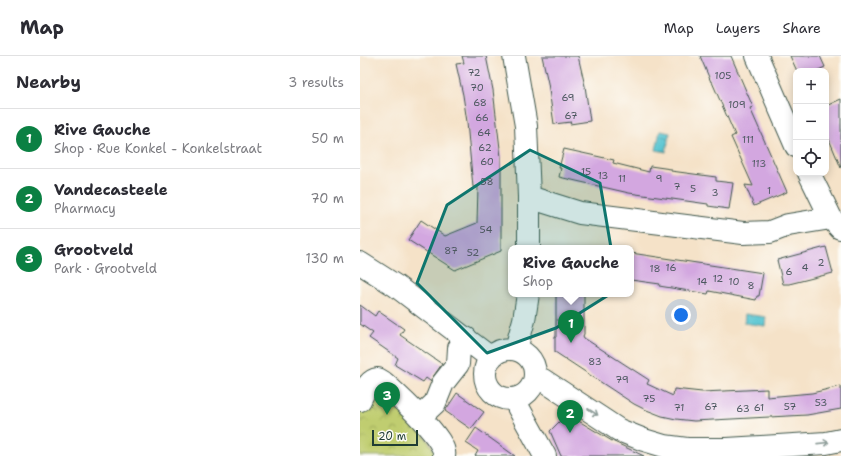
<!DOCTYPE html>
<meta charset="utf-8">
<style>
body{margin:0;font-family:"Shantell Sans",sans-serif;background:#f2f2f3;color:#2b2b33}
.controls{position:absolute;right:12px;top:12px;display:grid;overflow:hidden;border-radius:8px;box-shadow:0 2px 10px #0003}
.controls button{width:36px;height:36px;display:grid;place-items:center;padding:0;border:0;border-bottom:1px solid #e1e1e2;background:#fff;color:#2b2b33;font:20px sans-serif}
.scale{position:absolute;left:12px;bottom:10px;width:46px;box-sizing:border-box;padding-left:4px;border:2px solid #1f3d34;border-top:0;font-size:11px;line-height:14px;white-space:nowrap;color:#1f3d34;-webkit-text-stroke:3px #fdfcf7;paint-order:stroke}
.you{position:absolute;left:321px;top:259px;width:14px;height:14px;margin:-10px;border:3px solid #fff;border-radius:50%;background:#1a73e8;box-shadow:0 0 0 6px #1a73e833}
.badge{display:grid;place-items:center;width:26px;height:26px;border-radius:50%;background:#0b8043;color:#fff;font-size:13px;font-weight:700}
.pin{position:absolute;translate:-50% -33px;filter:drop-shadow(0 1px 2px #0008)}
.pin::after{content:'';position:absolute;top:21px;width:14px;height:12px;background:inherit;clip-path:polygon(0 0,100% 0,50% 100%)}
.popup{position:absolute;left:148px;top:189px;width:126px;height:52px;box-sizing:border-box;display:grid;place-content:center;border-radius:8px;background:#fff;filter:drop-shadow(0 1px 3px #0005);font-size:13px;white-space:nowrap;color:#7c7c81}
.popup b{font-size:15px;color:#2b2b33}
.popup::after{content:'';position:absolute;left:50%;top:100%;margin-left:-8px;border:8px solid transparent;border-top-color:#fff}
.list{margin:0;padding:0;list-style:none}
h2{display:flex;justify-content:space-between;align-items:center;height:52px;margin:0;padding:0 16px;font-size:17px}
h2 small{font-size:13px;font-weight:400;color:#7c7c81}
.list li{display:grid;grid-template-columns:26px 1fr auto;gap:12px;align-items:center;box-sizing:border-box;height:60px;padding:0 16px;border-top:1px solid #e1e1e2}
.list b{display:block;font-size:15px;white-space:nowrap}
.list p{margin:0;font-size:13px;white-space:nowrap;color:#7c7c81}
.list em{font-size:13px;font-style:normal;color:#7c7c81}
.icon{flex:none;width:22px;height:22px;fill:none;stroke:currentColor;stroke-width:2;stroke-linecap:round;stroke-linejoin:round}
.map{position:relative;flex:none;width:481px;height:400px;overflow:hidden}
header{display:flex;align-items:center;gap:24px;box-sizing:border-box;height:56px;padding:0 20px;background:#fff;border-bottom:1px solid #e1e1e2}
header strong{font-size:19px}
nav{display:flex;gap:22px;margin-inline-start:auto;font-size:14px}
main{display:flex}
aside{flex:1;background:#fff}
.map>svg:first-child{display:block}
</style>
<header>
<strong>Map</strong>
<nav><a>Map</a><a>Layers</a><a>Share</a></nav>
</header>
<main>
<aside>
<h2>Nearby<small>3 results</small></h2>
<ul class="list">
<li><span class="badge">1</span><div><b>Rive Gauche</b><p>Shop · Rue Konkel - Konkelstraat</p></div><em>50 m</em></li>
<li><span class="badge">2</span><div><b>Vandecasteele</b><p>Pharmacy</p></div><em>70 m</em></li>
<li><span class="badge">3</span><div><b>Grootveld</b><p>Park · Grootveld</p></div><em>130 m</em></li>
</ul>
</aside>
<div class="map">
<svg width="481" height="400" viewBox="0 0 481 400">
<defs>
<pattern id="park-crowns" width="20" height="18" patternUnits="userSpaceOnUse"><rect width="20" height="18" fill="#c0cd6f"/><path d="M2 6a3 3 0 1 1 6 0M12 15a3 3 0 1 1 6 0" fill="none" stroke="#9ba85c"/></pattern>
<pattern id="water-ripples" width="26" height="14" patternUnits="userSpaceOnUse"><rect width="26" height="14" fill="#59c5d1"/><path d="M2 4q2-2 4 0t4 0M15 11q2-2 4 0t4 0" fill="none" stroke="#49a1aa"/></pattern>
</defs>
<rect width="100%" height="100%" fill="#fdfcf7"/>
<filter id="ink" filterUnits="userSpaceOnUse"><feTurbulence type="fractalNoise" baseFrequency=".025" numOctaves="2"/><feDisplacementMap in="SourceGraphic" scale="8" xChannelSelector="R" yChannelSelector="G"/><feConvolveMatrix kernelMatrix="1 2 1 2 8 2 1 2 1" color-interpolation-filters="sRGB"/></filter>
<filter id="wash" filterUnits="userSpaceOnUse"><feTurbulence type="fractalNoise" baseFrequency=".012" numOctaves="4" result="noise"/><feDisplacementMap in="SourceGraphic" scale="16" xChannelSelector="R" yChannelSelector="G"/><feGaussianBlur stdDeviation="0.9" result="paint"/><feColorMatrix in="noise" values="0 0 0 0 0 0 0 0 0 0 0 0 0 0 0 0 0 1.4 0 .05"/><feComposite in="paint" operator="in"/></filter>
<g filter="url(#wash)">
<rect width="100%" height="100%" fill="#f5e2c8"/>
<path fill="url(#park-crowns)" stroke="#708552" d="M13,329L47,353L78,400H0V351Z"/>
<path fill="url(#water-ripples)" stroke="#3c8182" d="M300,75L310,77L306,96L296,94Z
M385,258L406,261L405,270L384,267Z"/>
<g id="blocks">
<path fill="#d3a7e0" d="M102,0H126L133,34L141,101V195L95,214L48,184L61,164L85,180L117,167L118,131H113L107,66L103,39L96,8L104,7Z
M182,0H218L225,30L230,65L210,68L211,66L194,68L188,27Z
M340,0H371L393,51L390,52L427,136L394,150L385,129L393,130L371,81L375,79L352,26H351Z
M430,0H460L465,11L456,15H437Z
M481,43V112L466,76V50Z
M204,93L254,104L253,107L289,116L290,110L311,113V115L356,121V125L373,127L369,153L348,150V148L269,137L199,121L201,112H199Z
M466,191L473,217L429,228H423L417,204Z
M271,197L403,217L399,240H397L396,244L349,235L348,238L299,230L300,228L271,224Z
M196,238H224V278L223,280L224,282L289,324L287,328L313,340L314,333L342,336L407,333V341L452,337L481,330V353L447,359L334,365L316,363L302,360L284,353L274,348L195,296V281H196Z
M0,249L15,260L18,255L44,273L40,279L82,308L70,325L66,322L63,326L35,309L38,302L9,282L13,277L0,268Z
M97,337L124,356L111,373L85,355Z
M207,358L252,385L284,400H201L190,375Z
M116,372L155,400H115L118,395L106,387Z"/>
</g>
</g>
<g filter="url(#ink)">
<use href="#blocks" fill-opacity="0" stroke="#3f564a" stroke-width="1"/>
<g fill="none" stroke-linecap="round" stroke-linejoin="round">
<g stroke="#3f564a" stroke-width="24">
<path id="minor" d="M154,0L166,70L169,141V192
M397,0L436,90
M449,117L471,162L480,172
M169,141L220,157L383,177L410,176L428,169L471,162
M0,207L36,230L131,302
M125 318a25 25 0 1 1 50 0a25 25 0 1 1-50 0Z
M156,293L164,264L168,238
M175,322L183,324L259,374L284,384L304,390L327,393H367L466,387L481,384
M157,343L158,351L185,400
M0,344C4,336 8,324 18,323L23,326C35,337 89,385 84,400
M60,361L75,347L83,327L98,308L99,292L106,282"/>
</g>
<use href="#minor" stroke="#fff" stroke-width="22"/>
</g>
<defs><path id="oneway-shaft" d="M-6 0H5M1.5-3L5.5 0L1.5 3" fill="none" stroke-width="1.6" stroke-linecap="round" stroke-linejoin="round"/></defs>
<g stroke="#8f9e9a">
<use href="#oneway-shaft" transform="translate(233 356) rotate(33)"/>
<use href="#oneway-shaft" transform="translate(463 387) rotate(-6)"/>
</g>
</g>
<path fill="#0f766e" fill-opacity="0.2" stroke="#0f766e" stroke-width="3" stroke-linejoin="round" d="M170,94L240,127L258,233L196,272L127,297L57,227L87,149Z"/>
<g text-anchor="middle" stroke-width="3" stroke-linejoin="round" paint-order="stroke">
<g font-size="10" fill="#4c585f">
<text x="114" y="20">72</text>
<text x="363" y="23">105</text>
<text x="117" y="35">70</text>
<text x="208" y="45">69</text>
<text x="120" y="50">68</text>
<text x="377" y="52">109</text>
<text x="211" y="63">67</text>
<text x="122" y="65">66</text>
<text x="124" y="80">64</text>
<text x="388" y="87">111</text>
<text x="125" y="95">62</text>
<text x="127" y="109">60</text>
<text x="399" y="111">113</text>
<text x="226" y="119">15</text>
<text x="243" y="123">13</text>
<text x="262" y="126">11</text>
<text x="299" y="126">9</text>
<text x="127" y="129">58</text>
<text x="317" y="134">7</text>
<text x="333" y="136">5</text>
<text x="409" y="138">1</text>
<text x="355" y="140">3</text>
<text x="126" y="177">54</text>
<text x="91" y="198">87</text>
<text x="113" y="200">52</text>
<text x="461" y="210">2</text>
<text x="311" y="215">16</text>
<text x="445" y="215">4</text>
<text x="295" y="216">18</text>
<text x="429" y="219">6</text>
<text x="358" y="226">12</text>
<text x="342" y="229">14</text>
<text x="374" y="229">10</text>
<text x="391" y="233">8</text>
<text x="235" y="309">83</text>
<text x="262" y="327">79</text>
<text x="289" y="346">75</text>
<text x="461" y="350">53</text>
<text x="351" y="354">67</text>
<text x="430" y="354">57</text>
<text x="319" y="355">71</text>
<text x="399" y="355">61</text>
<text x="383" y="356">63</text>
</g>
</g>
</svg>
<div class="controls">
<button>+</button>
<button>−</button>
<button><svg class="icon" aria-label="locate" viewBox="0 0 24 24"><circle cx="12" cy="12" r="6"/><path d="M12 2v4M12 18v4M2 12h4M18 12h4"/></svg></button>
</div>
<div class="scale">20 m</div>
<div class="you"></div>
<div class="pin badge" style="left:211px;top:287px">1</div>
<div class="popup"><b>Rive Gauche</b>Shop</div>
<div class="pin badge" style="left:210px;top:377px">2</div>
<div class="pin badge" style="left:27px;top:359px">3</div>
</div>
</main>
